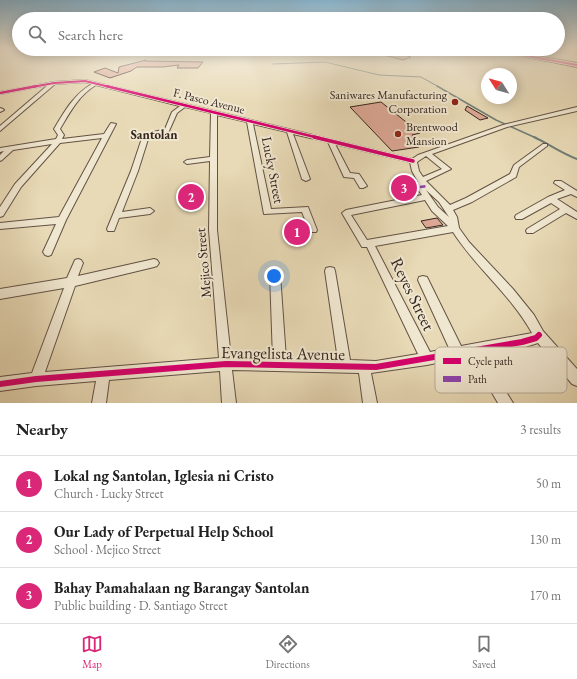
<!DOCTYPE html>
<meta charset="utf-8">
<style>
body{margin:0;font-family:"EB Garamond",serif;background:#f6f6f6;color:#222}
.compass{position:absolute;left:481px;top:68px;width:36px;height:36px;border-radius:50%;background:#fff;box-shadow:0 2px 10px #0003;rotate:307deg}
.you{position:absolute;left:274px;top:276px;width:14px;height:14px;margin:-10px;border:3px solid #fff;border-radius:50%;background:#1a73e8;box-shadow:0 0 0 6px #1a73e833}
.badge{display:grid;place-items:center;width:26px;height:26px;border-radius:50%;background:#db2777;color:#fff;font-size:13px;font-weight:700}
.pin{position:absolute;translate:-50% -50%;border:2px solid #fff;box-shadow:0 1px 4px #0006}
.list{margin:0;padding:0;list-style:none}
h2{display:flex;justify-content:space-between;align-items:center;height:52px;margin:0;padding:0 16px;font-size:17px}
h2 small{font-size:13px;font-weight:400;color:#767676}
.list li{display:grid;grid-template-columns:26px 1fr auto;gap:12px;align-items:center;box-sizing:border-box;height:56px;padding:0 16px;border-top:1px solid #e0e0e0}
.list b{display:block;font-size:15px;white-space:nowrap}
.list p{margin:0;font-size:13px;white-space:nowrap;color:#767676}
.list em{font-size:13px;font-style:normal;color:#767676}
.icon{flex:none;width:22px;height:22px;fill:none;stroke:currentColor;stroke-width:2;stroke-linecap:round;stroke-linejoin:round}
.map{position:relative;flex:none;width:577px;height:403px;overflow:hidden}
.search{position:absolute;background:#fff;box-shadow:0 2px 10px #0003;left:12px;right:12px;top:12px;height:44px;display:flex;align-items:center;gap:10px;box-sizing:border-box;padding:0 14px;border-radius:22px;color:#767676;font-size:15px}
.sheet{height:220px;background:#fff}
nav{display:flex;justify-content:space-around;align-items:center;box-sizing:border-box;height:56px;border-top:1px solid #e0e0e0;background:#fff;font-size:11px;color:#767676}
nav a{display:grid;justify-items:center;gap:2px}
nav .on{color:#db2777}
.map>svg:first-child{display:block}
</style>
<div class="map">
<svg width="577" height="403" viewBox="0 0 577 403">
<rect width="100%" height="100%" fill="#e8dab6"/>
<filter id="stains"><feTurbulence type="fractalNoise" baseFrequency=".005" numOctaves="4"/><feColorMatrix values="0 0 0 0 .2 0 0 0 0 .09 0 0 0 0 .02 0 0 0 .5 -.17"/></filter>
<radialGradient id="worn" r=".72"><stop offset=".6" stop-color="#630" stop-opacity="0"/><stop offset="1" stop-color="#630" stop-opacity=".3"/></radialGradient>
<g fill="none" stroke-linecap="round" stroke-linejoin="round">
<path stroke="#707e77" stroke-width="1" d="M273,64L325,62L379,75L421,77L439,87"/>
<path stroke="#707e77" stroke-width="1.5" d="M437,86L496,120L536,138"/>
<path stroke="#707e77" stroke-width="2" d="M534,137C549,144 561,153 577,159"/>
</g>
<path fill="#dda795" stroke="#35251f" d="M347,49H420L405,55L411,57L403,60L372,52L365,55L347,51Z
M470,49H486L493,52L486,55L470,51Z
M146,60L145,61L203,62L198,68H177L179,65L163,67H137L131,71L110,78L94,72L105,68L118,73L119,67Z
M381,102L420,133L412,135L415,137L412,138L420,145L418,146L419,147L392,151L350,107Z
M467,106L488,118L480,120L465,110Z
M401,182L412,190L409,191L413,195L404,197L393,184Z
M437,218L443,225L426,228L421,221Z
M299,221L307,242L295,245L288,223Z"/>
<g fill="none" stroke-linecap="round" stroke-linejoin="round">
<g stroke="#625245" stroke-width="2">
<path id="minor" d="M101,49H106L111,52L131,49L111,54Z
M506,49H510L506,53H504Z
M546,49H550L552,51L548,54H546L548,51Z
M85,80L412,159L418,155L503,125L577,107V111L507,127L432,154L451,169L426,181L450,205L466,198L510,174L514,165L543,144H547V146L519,167L516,177L472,202L453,210L457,217L459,228L469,242L513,289L534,315L543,331L577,369V386L572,384L538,343L522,348L483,355L513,403H498L471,357L458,360L456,359L427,365L371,373L377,403H363L359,373L232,370L236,403H222L220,371L109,380L106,403H92L96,381L36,386L0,391V377L32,373L64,288L0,299V289L67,278L75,260L78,259L81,260L83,263L78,276L154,259L157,260L159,263L157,266L154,267L75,286L45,372L219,358L209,230L210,161L187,164L184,162L187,160L210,157L211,113L185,107L177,113L169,131L149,136L138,171L122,212L150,208L154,211L150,214L119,218L114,231H108L107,229L131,171L143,135L165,129L172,112L180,106L96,85C79,95 70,112 60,129L64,135L62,139L104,134L111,123L116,124L66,220L51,255L48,256L45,255L43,252L56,224L0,229V223L59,217L102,138L60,143L21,187L3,216L0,217V207L15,184L52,144L13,150L2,160L0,161V155L4,151L0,152V148L56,139L58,135L54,129C64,112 74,94 92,84L85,82L55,84L0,131V126L48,85L0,94V92L54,82ZM217,115L247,122L264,214L302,212L309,230L310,232H316L317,230L308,207L271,209L253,124L287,132L302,179L306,181L310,179L293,134L328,142L344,177L354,178L360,188H363L367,186L359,174L350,173L335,144L410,162L412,171L418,182L416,187L422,195L346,210L342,213L362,247H367L418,354L376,361L350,360L335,271L334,268L330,267L326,268L325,271L338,360L286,359L280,274L279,271L275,270L271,271L270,274L273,359L231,358L217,230ZM426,156L442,169L423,177L419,171L417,162ZM426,190L439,202L449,217L438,207ZM425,200L432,211L448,226L367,240L351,215ZM453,232C476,268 511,295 532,333L461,346L427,277L423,276L419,277L418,280L449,348L430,352L375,246Z
M0,108L3,109L4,110L0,112Z
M555,181H561L577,191V197L571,194L557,199L577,212V219L566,213L533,233H527L526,231L527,229L560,209L551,203L522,219H516L515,217L516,215L548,197L565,190L554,183Z"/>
</g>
<g stroke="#35251f" stroke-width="2">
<path id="major" d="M487,49H497L577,63V67Z"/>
</g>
<use href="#minor" fill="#f0e7d0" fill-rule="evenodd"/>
<use href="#major" fill="#e4bd7b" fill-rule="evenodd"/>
<path stroke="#8e44ad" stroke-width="2.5" stroke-dasharray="5.5 2.5" stroke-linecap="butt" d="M420,187L427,186"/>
<g stroke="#f0e7d0" stroke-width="3.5">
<path id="cycleway-far3" d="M489,49L577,65
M32,87L54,83L85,81L110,87"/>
</g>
<g stroke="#f0e7d0" stroke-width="4">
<path id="cycleway-far2" d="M106,86L319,138
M0,93L37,86"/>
</g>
<g stroke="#f0e7d0" stroke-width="5.5">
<path id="cycleway-far1" d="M314,137L413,161"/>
</g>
<g stroke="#f0e7d0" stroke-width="8">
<path id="cycleway" d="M0,384L36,379L226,364L376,367L522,342L536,338L539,335"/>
</g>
<use href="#cycleway-far3" stroke="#d6006c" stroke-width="2"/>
<use href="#cycleway-far2" stroke="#d6006c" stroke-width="2.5"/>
<use href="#cycleway-far1" stroke="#d6006c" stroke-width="3.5"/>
<use href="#cycleway" stroke="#d6006c" stroke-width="6"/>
</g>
<linearGradient id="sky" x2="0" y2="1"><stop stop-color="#87b6d2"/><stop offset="0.46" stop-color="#f5eede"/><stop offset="1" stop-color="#f5eede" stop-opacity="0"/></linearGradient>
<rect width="577" height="104" fill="url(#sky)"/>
<g fill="#8f2418" stroke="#f0e7d0" stroke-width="1.5">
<circle cx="455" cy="102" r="4"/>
<circle cx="398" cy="134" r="4"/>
</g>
<g text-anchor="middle" stroke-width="4" stroke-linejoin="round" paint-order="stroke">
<g font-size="12" fill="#35251f" stroke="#f0e7d0" text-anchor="end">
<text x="447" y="99">Saniwares Manufacturing<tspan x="447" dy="14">Corporation</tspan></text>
<text x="406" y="131" text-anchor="start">Brentwood<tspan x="406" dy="14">Mansion</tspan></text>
</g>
<g font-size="12" fill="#35251f" stroke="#f0e7d0">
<text transform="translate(209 101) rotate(14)" y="4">F. Pasco Avenue</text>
</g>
<g font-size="13" font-weight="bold" fill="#35251f" stroke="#f0e7d0">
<text x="154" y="139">Santolan</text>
</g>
<g font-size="14" fill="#35251f" stroke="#f0e7d0">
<text transform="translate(273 170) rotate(79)" y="5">Lucky Street</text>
<text transform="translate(203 263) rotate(-95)" y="5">Mejico Street</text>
</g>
<g font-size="17" fill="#35251f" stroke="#f0e7d0">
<text transform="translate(413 294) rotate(64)" y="6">Reyes Street</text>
<text transform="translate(283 353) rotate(1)" y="6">Evangelista Avenue</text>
</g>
</g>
<rect x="435" y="347" width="132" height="46" rx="6" fill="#f0e7d0" stroke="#b8ad9b" stroke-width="1"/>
<rect x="443" y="358" width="18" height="6" fill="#d6006c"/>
<rect x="443" y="376" width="18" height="6" fill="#8e44ad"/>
<g font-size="11" fill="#35251f">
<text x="468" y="365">Cycle path</text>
<text x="468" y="383">Path</text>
</g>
<rect width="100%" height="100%" filter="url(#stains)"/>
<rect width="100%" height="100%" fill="url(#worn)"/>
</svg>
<svg class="compass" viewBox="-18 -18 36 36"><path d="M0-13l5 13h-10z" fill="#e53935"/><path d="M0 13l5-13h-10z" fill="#767676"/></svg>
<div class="you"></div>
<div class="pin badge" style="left:297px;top:232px">1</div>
<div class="pin badge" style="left:191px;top:197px">2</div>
<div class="pin badge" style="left:404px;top:188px">3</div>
<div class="search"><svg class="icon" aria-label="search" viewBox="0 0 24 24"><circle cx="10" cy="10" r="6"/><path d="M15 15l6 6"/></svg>Search here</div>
</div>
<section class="sheet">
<h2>Nearby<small>3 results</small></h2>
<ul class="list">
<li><span class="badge">1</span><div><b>Lokal ng Santolan, Iglesia ni Cristo</b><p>Church · Lucky Street</p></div><em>50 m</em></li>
<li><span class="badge">2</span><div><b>Our Lady of Perpetual Help School</b><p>School · Mejico Street</p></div><em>130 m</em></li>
<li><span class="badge">3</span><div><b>Bahay Pamahalaan ng Barangay Santolan</b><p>Public building · D. Santiago Street</p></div><em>170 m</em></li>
</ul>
</section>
<nav>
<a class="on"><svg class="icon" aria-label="map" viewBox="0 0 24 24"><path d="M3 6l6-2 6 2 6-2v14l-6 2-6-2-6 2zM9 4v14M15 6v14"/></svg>Map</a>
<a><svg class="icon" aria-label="directions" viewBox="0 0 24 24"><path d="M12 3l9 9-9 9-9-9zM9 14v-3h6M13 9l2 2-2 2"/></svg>Directions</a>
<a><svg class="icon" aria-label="saved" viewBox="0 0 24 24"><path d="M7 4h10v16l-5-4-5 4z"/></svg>Saved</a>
</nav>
